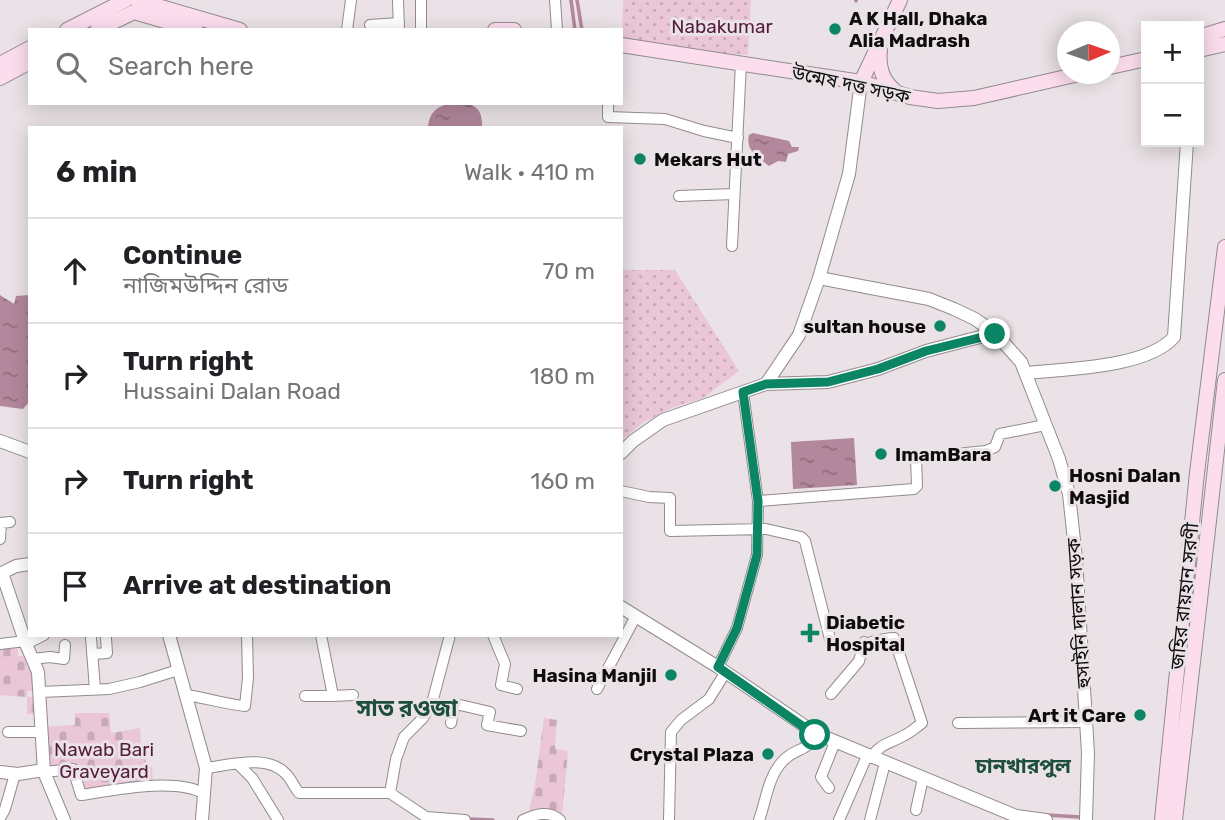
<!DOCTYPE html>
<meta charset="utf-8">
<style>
body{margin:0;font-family:Rubik,"Noto Sans Bengali",sans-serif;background:#f2f2f2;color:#202124}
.controls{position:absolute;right:21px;top:21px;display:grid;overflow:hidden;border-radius:0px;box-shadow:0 4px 18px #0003}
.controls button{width:63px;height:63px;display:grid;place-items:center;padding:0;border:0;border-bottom:2px solid #e0e0e0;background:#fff;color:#202124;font:35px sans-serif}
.compass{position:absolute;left:1057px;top:21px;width:63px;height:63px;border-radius:50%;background:#fff;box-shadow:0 4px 18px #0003;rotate:88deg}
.stop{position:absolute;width:21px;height:21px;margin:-16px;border:5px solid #0c8565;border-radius:50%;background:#fff}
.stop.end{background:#0c8565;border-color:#fff;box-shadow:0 2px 7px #0008}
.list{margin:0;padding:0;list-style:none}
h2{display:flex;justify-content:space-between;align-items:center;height:91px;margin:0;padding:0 28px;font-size:30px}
h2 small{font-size:23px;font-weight:400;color:#757577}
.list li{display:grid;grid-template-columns:46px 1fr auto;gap:21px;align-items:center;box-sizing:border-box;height:105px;padding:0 28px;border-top:2px solid #e0e0e0}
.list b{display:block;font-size:26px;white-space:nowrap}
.list p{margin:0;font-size:23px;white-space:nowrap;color:#757577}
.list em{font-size:23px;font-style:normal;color:#757577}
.icon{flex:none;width:38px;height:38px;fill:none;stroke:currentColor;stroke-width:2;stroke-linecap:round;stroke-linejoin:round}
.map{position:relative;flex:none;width:1225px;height:820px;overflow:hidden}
.search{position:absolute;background:#fff;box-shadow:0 4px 18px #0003;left:28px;top:28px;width:595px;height:77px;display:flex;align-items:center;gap:18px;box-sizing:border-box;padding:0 24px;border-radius:0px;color:#757577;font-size:26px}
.panel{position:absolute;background:#fff;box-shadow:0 4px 18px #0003;left:28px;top:126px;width:595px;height:511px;border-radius:0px}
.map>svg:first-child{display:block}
</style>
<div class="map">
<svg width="1225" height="820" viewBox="0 0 1225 820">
<defs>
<pattern id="cemetery-stones" width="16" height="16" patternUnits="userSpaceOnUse" patternTransform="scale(1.75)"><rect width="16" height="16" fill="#ebc6d7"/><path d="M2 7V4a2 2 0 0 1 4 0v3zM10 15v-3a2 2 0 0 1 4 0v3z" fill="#c8a9b7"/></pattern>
<pattern id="park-dots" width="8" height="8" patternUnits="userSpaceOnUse" patternTransform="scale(1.75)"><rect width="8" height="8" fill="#ebc6d7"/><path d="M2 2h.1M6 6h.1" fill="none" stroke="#c8a9b7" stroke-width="1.8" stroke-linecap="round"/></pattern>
<pattern id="water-ripples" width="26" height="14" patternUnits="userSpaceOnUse" patternTransform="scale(1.75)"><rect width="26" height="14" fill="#b3879c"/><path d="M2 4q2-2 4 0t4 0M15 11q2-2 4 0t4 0" fill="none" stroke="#906d7e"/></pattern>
</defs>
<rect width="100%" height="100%" fill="#eae2e6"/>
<path fill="url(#cemetery-stones)" d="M17,643L18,656H29L38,691H27V697H39L40,714H27V697L0,695V645Z
M75,713H109L111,733L140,728L141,748H145L146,767H152L153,783L82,792L76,769L45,770L44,727L75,725Z
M544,718L557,720L555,749L568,751L562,816L528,815L535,785Z"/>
<path fill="url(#park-dots)" d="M623,0H751L748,55L622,45Z
M621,270H675L739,371L703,398L672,408L644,422L621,440Z"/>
<path fill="url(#water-ripples)" d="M452,103C472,103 483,105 482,128H428C429,112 437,106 452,103Z
M753,133L789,141L792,147H799L798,151L788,154L786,162L778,161L769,166C758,157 745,151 749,135Z
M0,295L14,304L16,296L30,295V401L23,409L0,406Z
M854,438L857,485L793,489L791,442Z"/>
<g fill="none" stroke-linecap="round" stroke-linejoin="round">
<path stroke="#b3879c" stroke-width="3.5" d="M571,0L575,30
M577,0L582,30
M856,1V0
M1047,815L1080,817
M468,819L493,820"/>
<g stroke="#928b8e" stroke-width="12">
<path id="minor" d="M398,0L399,30
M421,0V30
M555,0L557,30
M370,25L399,23
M347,30L351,0
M608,103V117L665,119L704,131L738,138
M679,196L734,194
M732,246L741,63
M621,491L649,497L670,498V531L766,529L801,537L805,541L831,643C849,654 873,638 894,638L922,723C915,728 909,734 901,737C888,744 880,744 871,758
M758,501L914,489L917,486L916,458L986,451L995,447L1000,434L1045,425
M0,539L1,523L10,522
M493,635L505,664L501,685L517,689
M91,638L95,689
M0,644L25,641
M26,644L44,635
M94,654L107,653L106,638
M32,659L50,657L64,659L65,645
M718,667L737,628L757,555L758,501L743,392
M597,689L636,616
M41,692L109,689L140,682L178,670
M831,694L859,661L864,642
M186,695C207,698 225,704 245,706L248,678L247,635
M305,696H333L321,635
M333,696L353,695
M432,703L454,708L451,723
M454,708L456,704L490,712L487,725L521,731
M958,723L1086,722
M8,732H41
M238,764L252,778L278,820
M206,768C230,765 268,754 286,774C292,780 294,787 299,793H390L426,817L465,820
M44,772L73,769L81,795C115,790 175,777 205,794
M829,788L821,777L835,742
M390,793L396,759L404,737L423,718L432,703L450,635
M916,810L923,778
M0,818L5,809L15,774
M523,820C536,814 549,810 560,820
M669,820L671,732L681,720L709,699L725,673
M759,820C766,801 768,777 782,762C796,746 804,755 816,734
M839,820L867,756
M870,820L885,763"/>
</g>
<g stroke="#928b8e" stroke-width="14">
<path id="tertiary" d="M819,278L929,299L954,309L975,319L995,333L1021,362L1059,459L1069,494L1076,559L1088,753L1086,820
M1026,373C1065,369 1147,368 1174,337L1187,142
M766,384L799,335L819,278L849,174L861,82
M0,441L30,452
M621,453L633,441L663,420L766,384L828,382L878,369L926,351L995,333
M2,573L26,644L38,672L44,772L64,820
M2,573L16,566L30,564
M621,607L718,667L815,733L1016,816L1046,820
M169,635L206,768L202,820
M0,772L18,774L44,770"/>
</g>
<g stroke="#928b8e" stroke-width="16">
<path id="secondary" d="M137,0L240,30
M134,12L196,30
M67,30L126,0
M97,30L134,12
M495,30H514
M1199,37L1225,29
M621,45L861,82L910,97L938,101L974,98L1079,74
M880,50C878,67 882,80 895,91
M1199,50L1225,44
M0,64L30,48
M1110,67L1146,59
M0,78L30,62
M861,82L900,0
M1162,820L1197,473L1225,247
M1175,820L1225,380"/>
</g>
<use href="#minor" stroke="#fff" stroke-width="10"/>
<use href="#tertiary" stroke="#fff" stroke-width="12"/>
<use href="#secondary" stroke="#fcddee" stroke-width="14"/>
</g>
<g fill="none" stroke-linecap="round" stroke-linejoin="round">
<path stroke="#0c8565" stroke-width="9" d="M815,735L718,667L737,628L757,555L758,501L743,392L766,384L828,382L878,369L926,351L995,334"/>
</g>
<g fill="#0c8565" stroke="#eae2e6" stroke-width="2.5">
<circle cx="835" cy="29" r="7"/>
<circle cx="640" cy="159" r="7"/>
<circle cx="940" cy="326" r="7"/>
<circle cx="881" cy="454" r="7"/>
<circle cx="1055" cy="486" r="7"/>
<path d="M806.5 622.5h7v7h7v7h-7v7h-7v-7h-7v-7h7z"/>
<circle cx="671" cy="675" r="7"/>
<circle cx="1140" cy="715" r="7"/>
<circle cx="768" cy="754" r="7"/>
</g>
<g text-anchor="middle" stroke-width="6" stroke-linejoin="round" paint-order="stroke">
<g font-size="19" font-weight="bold" fill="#0e0c0d" stroke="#eae2e6" text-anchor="start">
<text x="849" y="25">A K Hall, Dhaka<tspan x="849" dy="22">Alia Madrash</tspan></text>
<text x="654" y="166">Mekars Hut</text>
<text x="926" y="333" text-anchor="end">sultan house</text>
<text x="895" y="461">ImamBara</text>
<text x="1069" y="482">Hosni Dalan<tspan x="1069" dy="22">Masjid</tspan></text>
<text x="826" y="629">Diabetic<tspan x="826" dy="22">Hospital</tspan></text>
<text x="657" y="682" text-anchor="end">Hasina Manjil</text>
<text x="1126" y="722" text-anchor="end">Art it Care</text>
<text x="754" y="761" text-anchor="end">Crystal Plaza</text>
</g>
<g font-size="19" fill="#541d3c" stroke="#eae2e6">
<text x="722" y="33">Nabakumar</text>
<text x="104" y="756">Nawab Bari<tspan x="104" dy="22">Graveyard</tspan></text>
</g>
<g font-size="19" fill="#0e0c0d" stroke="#eae2e6">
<text transform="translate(851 84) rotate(12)" y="7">উন্মেষ দত্ত সড়ক</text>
<text transform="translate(1184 596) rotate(-84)" y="7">জহির রায়হান সরণী</text>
<text transform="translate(1078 613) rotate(-94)" y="7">হুসাইনি দালান সড়ক</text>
</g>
<g font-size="21" font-weight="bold" fill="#1d4d3d" stroke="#eae2e6">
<text x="1023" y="773">চানখারপুল</text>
</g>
<g font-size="23" font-weight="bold" fill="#1d4d3d" stroke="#eae2e6">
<text x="407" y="716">সাত রওজা</text>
</g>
</g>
</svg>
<div class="controls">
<button>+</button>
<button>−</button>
</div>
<svg class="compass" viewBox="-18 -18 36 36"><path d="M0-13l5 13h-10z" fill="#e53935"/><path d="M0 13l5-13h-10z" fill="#757577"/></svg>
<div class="stop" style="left:815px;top:735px"></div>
<div class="stop end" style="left:995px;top:334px"></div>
<div class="search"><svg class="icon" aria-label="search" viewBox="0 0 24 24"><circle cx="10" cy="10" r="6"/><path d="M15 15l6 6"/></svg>Search here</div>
<section class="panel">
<h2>6 min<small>Walk · 410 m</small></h2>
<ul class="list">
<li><svg class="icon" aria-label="ahead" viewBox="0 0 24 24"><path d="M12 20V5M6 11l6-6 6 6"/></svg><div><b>Continue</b><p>নাজিমউদ্দিন রোড</p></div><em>70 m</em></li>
<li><svg class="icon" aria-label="right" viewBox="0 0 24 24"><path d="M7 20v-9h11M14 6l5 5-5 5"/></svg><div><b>Turn right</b><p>Hussaini Dalan Road</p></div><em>180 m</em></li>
<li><svg class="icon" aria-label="right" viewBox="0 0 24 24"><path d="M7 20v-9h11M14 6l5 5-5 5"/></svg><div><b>Turn right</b></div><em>160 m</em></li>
<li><svg class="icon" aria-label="arrive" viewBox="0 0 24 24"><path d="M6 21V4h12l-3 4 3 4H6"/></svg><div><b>Arrive at destination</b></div></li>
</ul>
</section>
</div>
